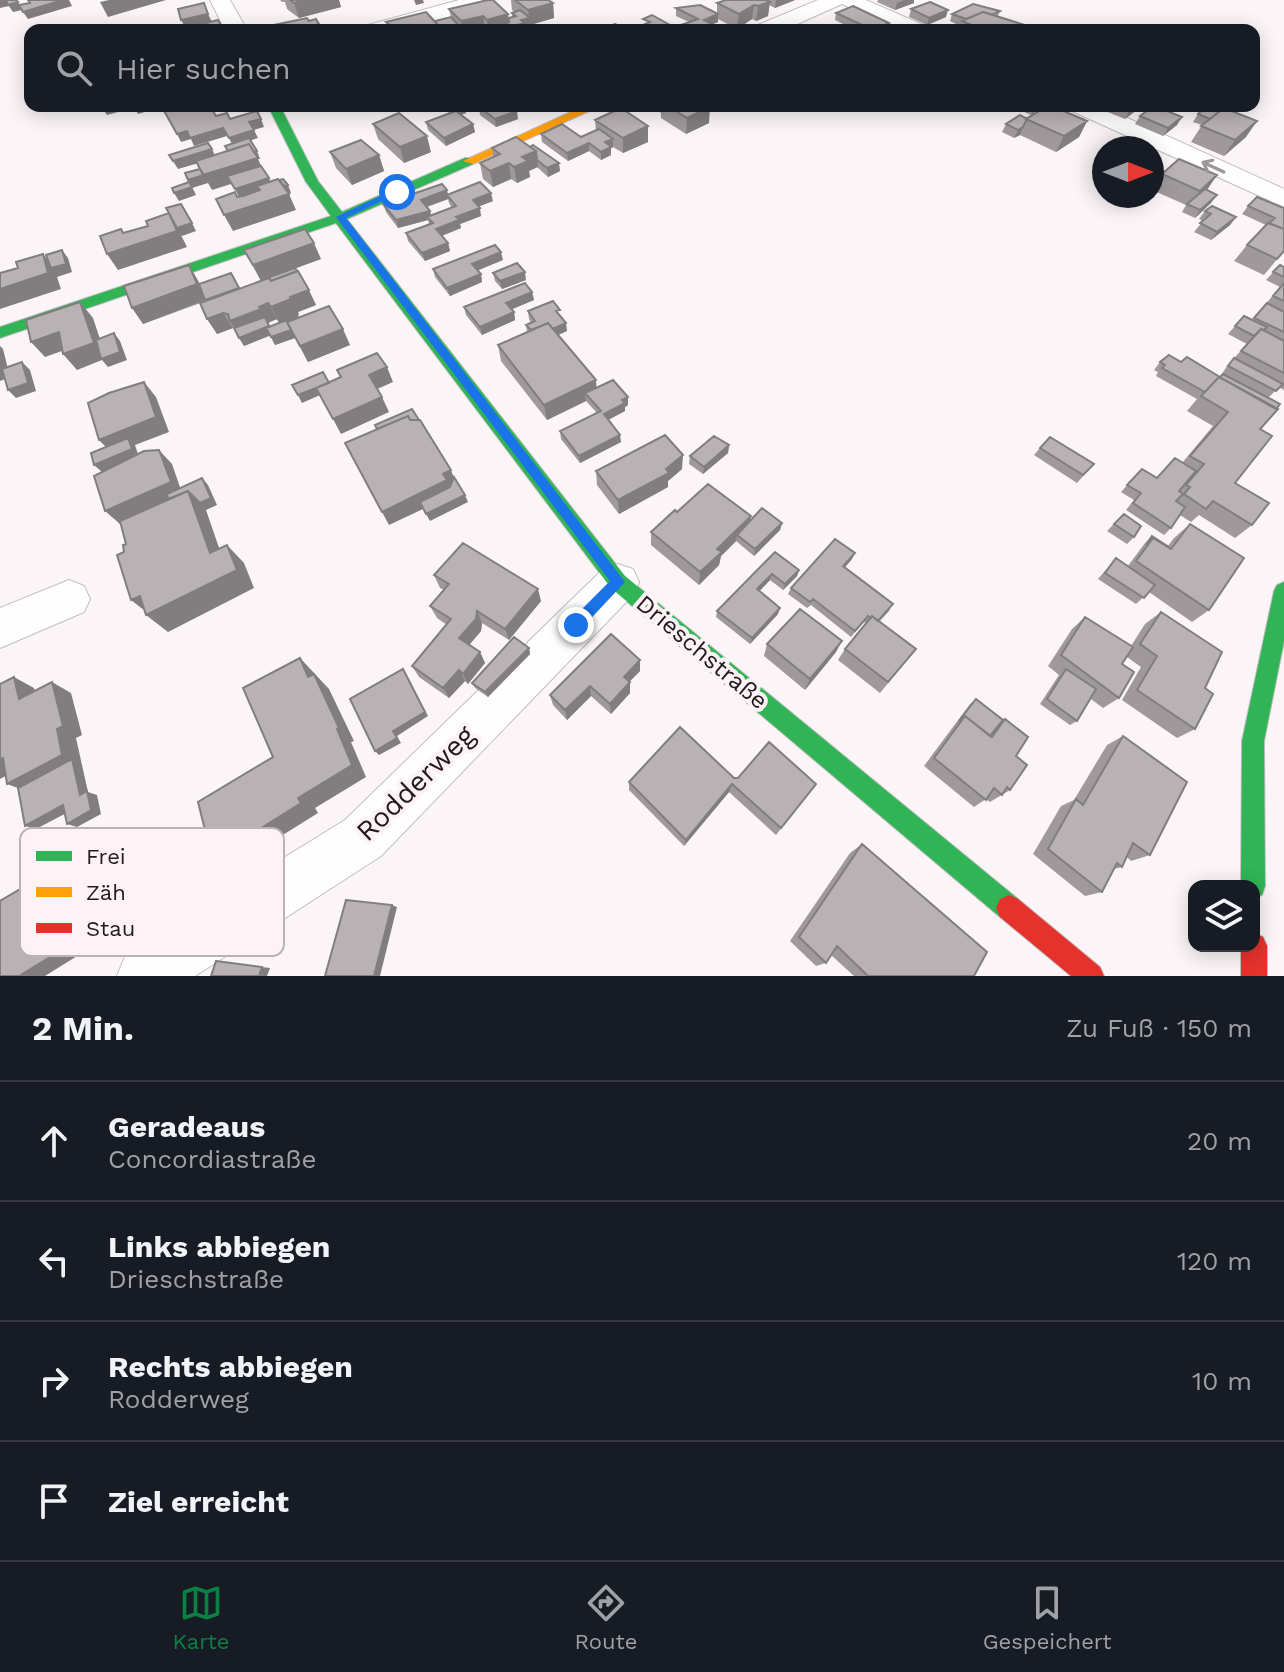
<!DOCTYPE html>
<html lang="de">
<meta charset="utf-8">
<style>
body{margin:0;font-family:"Work Sans",sans-serif;background:#242831;color:#f1f3f6}
.controls{position:absolute;right:24px;bottom:24px;display:grid;overflow:hidden;border-radius:16px;box-shadow:0 4px 20px #0003}
.controls button{width:72px;height:72px;display:grid;place-items:center;padding:0;border:0;border-bottom:2px solid #363941;background:#171b24;color:#f1f3f6;font:40px sans-serif}
.compass{position:absolute;left:1092px;top:136px;width:72px;height:72px;border-radius:50%;background:#171b24;box-shadow:0 4px 20px #0003;rotate:90deg}
.stop{position:absolute;width:24px;height:24px;margin:-18px;border:6px solid #1a73e8;border-radius:50%;background:#fff}
.stop.end{background:#1a73e8;border-color:#fff;box-shadow:0 2px 8px #0008}
.list{margin:0;padding:0;list-style:none}
h2{display:flex;justify-content:space-between;align-items:center;height:104px;margin:0;padding:0 32px;font-size:34px}
h2 small{font-size:26px;font-weight:400;color:#9ea1a6}
.list li{display:grid;grid-template-columns:52px 1fr auto;gap:24px;align-items:center;box-sizing:border-box;height:120px;padding:0 32px;border-top:2px solid #363941}
.list b{display:block;font-size:30px;white-space:nowrap}
.list p{margin:0;font-size:26px;white-space:nowrap;color:#9ea1a6}
.list em{font-size:26px;font-style:normal;color:#9ea1a6}
.icon{flex:none;width:44px;height:44px;fill:none;stroke:currentColor;stroke-width:2;stroke-linecap:round;stroke-linejoin:round}
.map{position:relative;flex:none;width:1284px;height:976px;overflow:hidden}
.search{position:absolute;background:#171b24;box-shadow:0 4px 20px #0003;left:24px;right:24px;top:24px;height:88px;display:flex;align-items:center;gap:20px;box-sizing:border-box;padding:0 28px;border-radius:16px;color:#9ea1a6;font-size:30px}
.sheet{height:584px;background:#171b24}
nav{display:flex;justify-content:space-around;align-items:center;box-sizing:border-box;height:112px;border-top:2px solid #363941;background:#171b24;font-size:22px;color:#9ea1a6}
nav a{display:grid;justify-items:center;gap:4px}
nav .on{color:#0b8043}
.map>svg:first-child{display:block}
</style>
<div class="map">
<svg width="1284" height="976" viewBox="0 0 1284 976">
<rect width="100%" height="100%" fill="#fbf5f7"/>
<g fill="none" stroke-linecap="round" stroke-linejoin="round">
<g stroke="#c5bec0" stroke-width="2">
<path id="street" d="M210,0H230L247,30H225Z
M459,0H482C462,26 396,30 365,30L368,25Z
M818,0H866L923,25L926,30H897L842,4L784,30H755L758,25Z
M1069,106H1101L1284,189V207L1072,111Z
M618,564L633,569L639,582L633,595L381,856L195,976H117L125,956L345,820L603,569Z
M69,580L84,586L90,599L84,612L0,648V608Z"/>
</g>
<g stroke="#c5bec0" stroke-width="2">
<path id="fast" d="M268,106H280L318,181L342,212L465,158H473V164L347,219L625,576L1018,899L1022,908L1018,917L1009,921L1000,917L611,588L336,223L0,338V327L331,216L306,182Z
M1284,582V641L1264,741L1265,886L1262,895L1254,898V886H1241L1242,741L1274,591L1277,585Z"/>
</g>
<g stroke="#c5bec0" stroke-width="2">
<path id="slow" d="M584,106H600L473,164L463,161Z"/>
</g>
<g stroke="#c5bec0" stroke-width="2">
<path id="jam" d="M1009,895L1018,899L1100,967L1104,976H1071L1000,917L996,908L1000,899Z
M1254,933L1263,937L1267,946V976H1241V946H1254Z"/>
</g>
<use href="#street" fill="#fefefe" fill-rule="evenodd"/>
<use href="#fast" fill="#30b455" fill-rule="evenodd"/>
<use href="#slow" fill="#ff9f0a" fill-rule="evenodd"/>
<use href="#jam" fill="#e5322d" fill-rule="evenodd"/>
</g>
<path fill="#9f999b" fill-rule="evenodd" d="M280,0H339L341,7L299,18L287,9L285,2H282Z
M511,0H548L553,3L554,18L530,25L525,27V30H388L386,22L435,21L451,17L449,9L509,18L512,17V13L514,12L512,10Z
M726,0H795L775,8L769,5L768,16L756,21L752,19L737,29L718,19V22L712,24L720,28V30H681V25L689,22L676,16V8L717,14V3Z
M878,0H914V3L895,10L877,2Z
M911,9L946,17L927,25L909,17Z
M1000,11L998,16L1041,30H959L960,26L950,21L952,14Z
M836,13L889,23L888,30H855L835,20Z
M443,106H464L466,113L461,115L473,124L475,132L446,146L428,130L426,122L449,113L444,109Z
M655,106H708L709,123L686,134L661,118V113L655,109Z
M1011,106H1043L1031,115Z
M1093,106H1140L1138,109L1125,119Z
M1161,106H1181L1174,112Z
M479,107L518,119L496,127L480,115Z
M1221,110L1246,137L1224,156L1191,142L1202,125L1193,122L1198,114Z
M1140,116L1177,125L1163,136L1135,124Z
M1027,119L1087,121L1079,137L1056,152L1020,135L1014,138L1002,132L1006,124Z
M595,120L648,126V142L623,153L613,147L611,148V155L601,160L589,151L568,161L542,142L541,134L581,137L596,131Z
M373,124L431,152L404,163L378,139Z
M530,147L560,171L548,177L537,167L529,171L530,177L517,183L511,179L493,187L483,179L480,163L493,157L492,148Z
M330,152L379,155L384,171L352,185L336,168Z
M1162,174L1217,175L1207,190L1211,203L1195,218L1182,212L1186,205L1152,190Z
M448,194L493,201L478,207L481,216L460,224L461,228L442,236L448,243L450,251L425,261L408,241L406,233L429,224L428,220L398,228L386,212L383,204ZM448,199L449,203L452,208L431,215L430,211L427,207Z
M1248,206L1284,208V251L1264,275L1234,261L1247,245L1266,225L1242,214Z
M1205,211L1236,217L1230,225L1211,240L1194,232L1203,221L1199,219Z
M244,250L321,259L296,268L316,305L298,312L299,315L279,323L298,318L350,345L308,362L295,338L275,345L270,335L244,346L235,329L233,328L217,334L206,301L143,324L189,265L200,284L240,289L261,281ZM277,319L279,323L270,326L268,322Z
M503,260L477,270L481,274L482,282L450,296L435,277L433,269Z
M1280,265L1284,267V390L1279,387L1268,398L1260,429L1235,483L1252,525L1235,538L1199,515L1191,522L1180,515L1171,528L1164,535L1126,510L1134,500L1121,492L1142,469L1157,478L1182,463L1213,426L1187,411L1197,399L1156,376L1158,372L1154,370L1160,362H1181L1220,377L1227,366L1247,344L1228,334L1244,316L1252,320L1280,287L1266,280Z
M493,273L526,280L502,289L495,281Z
M532,292L534,300L511,309L514,312L515,320L482,335L466,315L464,307Z
M528,311L561,317L567,331L558,335L597,388L628,397V405L625,407V411L608,420L621,442L580,463L561,439L560,431L597,413L586,401L547,420L501,361L498,345L527,332L526,325L531,322L529,319Z
M729,445L728,453L703,474L689,464L690,456Z
M1040,448L1094,464L1077,483L1034,455Z
M682,469L668,481V487L619,514L597,485L596,471Z
M677,512L751,516L750,521L782,523L780,530L754,556L736,541L721,556L719,565L699,585L651,545V532Z
M1124,514L1134,537L1127,544L1107,531Z
M1190,524L1209,610L1192,622L1149,592L1136,604L1098,579L1116,558L1128,566L1145,543L1152,536L1168,546L1174,538Z
M775,552L799,570L797,576L783,590L770,580L759,591L778,614L750,644L716,617L717,611Z
M852,559L844,568L890,610L879,622L916,649L880,693L838,660L845,649L866,623L864,622L851,637L811,605L807,608L788,594L791,588Z
M434,575L541,601L509,640L482,623L481,631L469,645L480,652L485,663L468,684L465,681L449,698L419,677L412,666L447,625L437,618L430,606L444,590L440,588Z
M1161,612L1205,688L1195,729L1177,738L1122,700L1141,667L1127,657L1122,664L1119,698L1103,708L1091,699L1077,721L1070,725L1040,704L1059,675L1048,666L1072,629L1085,617L1131,646L1145,624Z
M767,644L836,652L805,690L764,656Z
M529,648L530,654L488,697L475,688L472,683Z
M640,671L629,682L630,693L611,714L591,696L567,720L553,705L550,695Z
M976,699L1003,720L1016,756L1010,790L990,802L986,799L974,807L924,766L970,704Z
M1123,736L1150,855L1131,861L1127,857L1122,867L1114,869L1102,892L1085,896L1033,854L1061,806L1074,800L1107,745Z
M734,778L816,784L776,835L729,792L684,846L629,790V782Z
M862,844L974,976H854L831,955L826,963L816,966L790,941L850,853Z"/>
<path fill="#827d7e" d="M0,0H17L22,10L13,12L9,6L0,8Z
M63,0H69L72,6L28,19L23,12Z
M109,0H166L108,17L100,2Z
M306,0H339L341,7L299,18L294,3Z
M414,0H423L424,3L416,5Z
M776,0H795L775,8Z
M904,0H914V3L895,10L897,3Z
M770,2L768,16L756,21L758,6Z
M553,3L554,18L530,25L525,27V30H511V27L521,20L529,18L528,10Z
M754,5L752,19L737,29L739,14Z
M948,10L946,17L927,25L929,18Z
M208,14L212,22L185,27L181,20Z
M508,14L510,26L505,22L507,30H488L487,20Z
M718,14V22L704,28V20Z
M483,16L485,30H463L461,21Z
M889,23L888,30H873Z
M319,24L321,30H295Z
M438,25L440,30H419Z
M101,106H132L133,108L107,115Z
M133,106H157L158,108L138,114Z
M307,106H325L308,110Z
M462,106H464L466,113L454,117L453,109Z
M541,106H553L542,111Z
M1036,106H1043L1031,115L1035,107Z
M1136,106H1140L1138,109L1125,119L1129,112Z
M710,107L709,123L686,134L687,118Z
M517,111L518,119L496,127L495,119Z
M1182,117L1177,125L1163,136L1168,128Z
M261,119L264,127L253,130L249,122Z
M1087,121L1079,137L1056,152L1064,136Z
M1257,121L1246,137L1224,156L1235,140Z
M473,124L475,132L446,146L444,138Z
M648,126V142L623,153V138Z
M1023,127L1020,135L1014,138L1018,130Z
M223,128L227,136L194,146L191,139L181,142L177,134L187,131Z
M254,130L258,138L233,146L229,138Z
M427,136L431,152L404,163L400,147Z
M613,139V147L611,148V155L601,160V152L605,142Z
M589,143V151L568,161L567,153Z
M212,149L216,158L178,169L173,161Z
M257,151L260,159H258L265,174L227,176L231,184L212,190L208,183L192,188L188,180L232,158Z
M536,151L538,167L529,171L530,177L517,183L514,167L522,157Z
M379,155L384,171L352,185L346,169Z
M509,163L511,179L493,187L490,171Z
M559,163L560,171L548,177L547,168Z
M1217,175L1206,191L1189,206L1200,191Z
M269,178L272,186L239,197L235,189Z
M288,185L291,193L265,201L261,193Z
M192,187L196,195L179,201L174,193Z
M447,190L449,198L447,195L448,199L423,208L421,200Z
M491,193L493,201L474,208L473,200Z
M289,194L296,210L233,231L224,215Z
M1217,195L1211,203L1195,218L1200,210Z
M480,208L481,216L460,224L461,228L438,237L436,229L456,217Z
M430,211L432,219L427,217L428,220L398,228L396,220Z
M169,213L192,223L196,231L182,236L181,235L187,247L118,270L107,254L123,233L121,229L132,246Z
M1236,217L1230,225L1211,240L1217,232Z
M314,243L321,259L261,281L253,265Z
M448,243L450,251L425,261L422,253Z
M62,250L68,258L72,272L57,277L61,289L0,309V289L43,254L54,268Z
M501,252L503,260L474,272L472,264Z
M189,265L198,281L207,299L143,324L132,308Z
M525,272L526,280L502,289L500,281Z
M481,274L482,282L450,296L447,288Z
M309,290L316,305L298,312L299,315L279,323L271,307L290,297Z
M532,292L534,300L508,311L506,303Z
M80,302L93,318L106,357L114,333L120,341L127,360L108,367L102,360L77,370L63,354Z
M268,303L277,319L239,336L230,321Z
M514,312L515,320L482,335L480,327Z
M223,313L233,328L217,334L207,319Z
M566,323L567,331L537,344L536,336Z
M269,326L274,334L244,346L239,338Z
M302,326L306,334L275,345L271,337Z
M343,329L350,345L308,362L300,346Z
M59,332L73,347L45,357L31,342Z
M0,346L3,349L10,377L0,381Z
M22,362L30,370L36,391L16,398L8,390Z
M387,367L393,382L375,390L369,375Z
M596,380L597,395L585,393L586,401L547,420L544,405Z
M144,382L156,397L169,432L135,445L139,457L102,472L94,465L113,454L99,440Z
M316,387L320,395L302,403L298,395Z
M382,397L389,412L341,434L333,419Z
M628,397V405L625,407V411L604,422V414Z
M620,435L621,442L580,463L579,456Z
M729,445L728,453L703,474L704,467Z
M159,450L172,464L183,496L120,524L105,511Z
M683,455L682,469L668,481V487L619,514L618,500L666,469Z
M451,470L456,484L423,509L389,525L382,512Z
M202,478L208,485L217,505L206,510L227,571L210,553L188,491Z
M465,495L468,502L430,521L426,514Z
M751,516L748,529L737,535L736,541L721,556L719,565L699,585L700,572L717,549Z
M782,523L780,530L754,556L755,549Z
M227,545L244,563L254,588L168,632L146,615L149,614L131,600Z
M855,553L852,559L840,573L843,566Z
M799,570L797,576L783,590L785,584Z
M772,574L770,580L755,596L757,589Z
M538,589L541,601L509,640L505,629Z
M780,608L778,614L750,644L752,638Z
M477,611L482,623L481,631L465,650L459,638Z
M842,641L836,652L805,690L810,679Z
M529,648L530,654L488,697L485,692Z
M480,652L485,663L468,684L463,674Z
M300,658L329,689L354,741L351,742L366,777L315,808L318,813L241,861L220,854L298,798L308,677Z
M640,660V671L624,687V677Z
M403,669L428,716L397,736L401,743L379,755L375,751L393,731Z
M459,670L465,681L449,698L443,688Z
M14,677L34,688L39,709L19,699Z
M52,682L71,693L82,735L76,738L88,792L97,795L101,814L77,827L67,824L80,795L29,792L7,784L57,729Z
M630,682V693L611,714L610,704Z
M590,686L591,696L567,720L565,710Z
M3,758L24,766L0,779V759Z
M732,784L729,792L684,846L686,840Z
M63,805L74,809L36,829L25,826Z
M90,848L110,854L127,925L45,976H19Z
M392,905L397,907L380,976H374Z
M262,967L270,968L267,976H259Z"/>
<path fill="#b9b2b4" stroke="#827d7e" stroke-width="2" d="M6,0H16L18,2L8,5Z
M28,0H63L23,12L19,5L30,3Z
M290,0H306L294,3Z
M488,0H493L508,14L487,20L483,16L461,21L449,9Z
M515,0H548L553,3L528,10Z
M726,0H766L770,2L758,6L754,5L739,14L717,3Z
M930,2L948,10L929,18L911,9Z
M204,3L208,14L181,20L178,9Z
M973,4L1000,11L992,15L983,12L966,19L952,14Z
M700,5L718,14L704,20L720,28L716,30H690L681,25L698,19L676,8Z
M853,6L889,23L873,30L836,13Z
M520,10L530,18L521,20L524,23L511,27L505,22H509V18L516,16L512,13Z
M426,12L438,25L419,30H396L386,22Z
M983,12L1041,30H984L962,21Z
M652,15L670,25L664,27L669,30H640L636,28L650,22L643,19Z
M451,17L461,28L452,30H440L438,25L435,21Z
M307,18L309,21L316,19L319,24L295,30H266L264,27Z
M218,20L223,29L178,30Z
M615,24L626,30H599Z
M773,26L780,30H764Z
M793,26L802,30H782Z
M175,106H210L216,116L227,113L230,119L257,111L261,119L249,122L254,130L229,138L223,128L190,138L187,131L177,134L163,109Z
M448,106H462L453,109Z
M480,106H510L517,111L495,119L479,107Z
M668,106H708L710,107L687,118Z
M1048,106H1052L1087,121L1064,136L1026,119Z
M1116,106H1136L1129,112Z
M1154,106H1155L1182,117L1168,128L1140,116Z
M1207,106H1211L1221,110L1210,119L1198,114Z
M621,108L648,126L623,138L595,120Z
M1224,108L1257,121L1235,140L1201,126Z
M456,111L473,124L444,138L426,122Z
M399,113L427,136L400,147L373,124Z
M1020,115L1027,119L1023,127L1018,130L1006,124Z
M562,124L581,137L599,129L613,139L605,142L611,147L601,152L589,143L567,153L541,134Z
M516,137L536,151L522,157L528,161L514,167L509,163L490,171L480,163L500,154L492,148Z
M249,138L257,151L254,152L249,144L228,151L225,146Z
M361,140L379,155L346,169L330,152Z
M208,143L212,149L173,161L169,155Z
M249,144L258,158L203,175L196,161Z
M533,145L559,163L547,168L537,160L536,151L530,147Z
M1179,159L1217,175L1200,191L1162,174Z
M261,166L269,178L235,189L227,176Z
M200,169L204,175L188,180L185,173Z
M278,179L289,194L224,215L216,199L235,192L237,197L243,196L260,190L257,186Z
M283,179L288,185L284,186L279,180Z
M189,182L192,187L174,193L172,188Z
M480,182L491,193L473,200L480,208L456,217L459,220L436,229L448,243L422,253L406,233L433,223L427,217L456,206L447,195Z
M442,184L447,190L421,200L430,211L396,220L383,204Z
M1205,189L1217,195L1200,210L1187,204Z
M1257,197L1284,208V229L1269,223L1275,218L1248,206Z
M181,204L192,223L177,228L166,208Z
M1212,206L1236,217L1217,232L1200,223L1211,214L1205,211Z
M169,213L177,231L107,254L100,236L121,229L123,233L148,226L146,221Z
M1268,223L1284,229V251L1277,259L1247,245Z
M305,229L314,243L253,265L244,250Z
M495,245L501,252L472,264L481,274L447,288L433,269Z
M62,250L66,264L51,268L46,255Z
M43,254L48,273L0,289V273L18,268L16,262Z
M517,263L525,272L500,281L493,273Z
M189,265L197,284L132,308L124,286Z
M1280,265L1284,267V277L1273,272Z
M295,268L297,271L271,281L269,278H267Z
M298,271L309,290L290,297L291,299L271,307L268,303L259,307L261,309L230,321L228,314L223,313L207,319L200,303L269,278L271,281Z
M231,273L239,288L205,300L199,284Z
M525,283L532,292L506,303L514,312L480,327L464,307Z
M1284,283V301L1273,296Z
M553,301L560,310L556,311L566,323L553,329L548,323L531,330L526,325L535,321L528,311Z
M80,302L94,343L63,354L59,332L31,342L26,320Z
M1267,303L1284,312V332L1254,318Z
M329,306L343,329L300,346L287,322Z
M297,316L298,318L287,322L291,330L271,337L266,328Z
M1244,316L1267,327L1264,330L1261,329L1254,336L1235,326Z
M265,317L269,326L239,338L234,328Z
M548,323L596,380L544,405L498,345Z
M1261,329L1284,341V373L1241,351Z
M114,333L120,352L101,359L96,340Z
M377,353L387,367L369,375L382,397L333,419L316,388L341,377L337,370Z
M1169,355L1181,362L1187,357L1220,377L1223,374L1280,404L1276,409L1219,377L1205,392L1162,368L1165,365L1160,362Z
M1234,358L1283,384L1276,391L1228,366Z
M22,362L28,383L8,390L2,369Z
M323,372L329,383L298,395L292,385Z
M1219,377L1278,409L1260,429L1272,436L1235,483L1269,503L1252,525L1213,501L1206,509L1184,494L1190,487L1186,485L1204,464L1190,456L1228,412L1201,396Z
M613,380L628,397L622,400L625,403L604,414L620,435L579,456L560,431L601,411L585,393Z
M144,382L156,417L99,440L88,403L109,393Z
M412,409L419,420H410L408,416L377,429L375,425Z
M408,416L410,420H420L451,470L443,474L447,480L382,512L345,443Z
M665,435L683,455L666,469L669,473L618,500L596,471Z
M714,436L729,445L704,467L690,456Z
M1050,437L1094,464L1083,475L1040,448Z
M128,438L132,449L94,465L91,453Z
M159,450L171,482L105,511L94,476L144,451Z
M1175,458L1196,471L1179,491L1183,494L1176,501L1185,507L1171,528L1133,503L1141,493L1127,485L1142,469L1157,478Z
M454,477L465,495L426,514L420,502L450,487Z
M202,478L211,498L200,503L188,491L168,499L167,494Z
M708,484L751,516L717,549L722,552L700,572L651,532L675,510L677,512Z
M188,491L210,553L227,545L237,570L146,615L140,596L131,600L117,555L124,552L123,545L126,544L120,521Z
M762,508L782,523L755,549L737,535Z
M1124,514L1141,526L1134,537L1114,524Z
M1190,524L1244,558L1209,610L1136,561L1153,538L1171,549Z
M1152,536L1169,547L1153,538L1146,545Z
M835,539L855,553L843,566L893,604L878,621L872,616L871,618L868,616L855,631L813,599L810,602L791,588Z
M463,543L538,589L505,629L477,611L476,619L459,638L480,652L463,674L459,670L443,688L412,666L451,619L430,606L449,584L434,575Z
M775,552L799,570L785,584L772,574L757,589L780,608L752,638L717,611Z
M1116,558L1155,585L1144,598L1105,573Z
M800,609L842,641L810,679L767,644Z
M1161,612L1222,652L1205,688L1213,694L1195,729L1137,690L1157,656L1140,644Z
M872,616L916,649L888,682L845,649Z
M1085,617L1133,647L1122,664L1134,672L1119,698L1061,655Z
M611,634L640,660L624,677L630,682L610,704L590,686L565,710L550,695Z
M514,637L529,648L485,692L472,683Z
M300,658L308,677L314,674L339,728L337,729L352,765L298,798L301,803L220,854L211,831L206,834L198,802L273,757L243,688Z
M403,669L425,712L393,731L397,738L375,751L350,699Z
M1066,669L1096,689L1077,721L1047,699Z
M14,677L19,699L52,682L63,726L57,729L62,755L7,784L3,758L0,759V684Z
M976,699L1003,720L990,736L965,716L959,721Z
M965,716L992,737L1005,719L1028,737L1016,756L1027,765L1010,790L1007,787L1002,795L994,788L986,800L934,758Z
M680,727L734,778H738L769,742L816,784L781,828L732,784L686,840L629,782Z
M1123,736L1187,782L1150,855L1133,843L1122,867L1117,863L1102,892L1048,849L1076,799L1083,805Z
M72,759L80,795L87,791L91,810L67,824L63,805L25,826L18,788Z
M862,844L987,952L974,976H868L837,946L826,963L799,937Z
M90,848L107,922L19,976H0V901Z
M346,900L392,905L374,976H325Z
M216,961L262,967L259,976H211Z"/>
<defs><path id="oneway-shaft" d="M-6 0H5M1.5-3L5.5 0L1.5 3" fill="none" stroke-width="1.6" stroke-linecap="round" stroke-linejoin="round" transform="scale(2)"/></defs>
<use stroke="#9b9798" href="#oneway-shaft" transform="translate(1213 167) rotate(-155)"/>
<path fill="#1a73e8" d="M393,190L401,192L346,218L625,582L581,629H571V620L610,581L336,217Z"/>
<g text-anchor="middle" stroke-width="8" stroke-linejoin="round" paint-order="stroke">
<g font-size="24" fill="#221a1c" stroke="#fdf3f6">
<text transform="translate(702 652) rotate(40)" y="8">Drieschstraße</text>
</g>
<g font-size="28" fill="#221a1c" stroke="#fdf3f6">
<text transform="translate(415 783) rotate(-44)" y="10">Rodderweg</text>
</g>
</g>
<rect x="20" y="828" width="264" height="128" rx="12" fill="#fdf3f6" stroke="#bbb2b5" stroke-width="2"/>
<rect x="36" y="851" width="36" height="10" fill="#30b455"/>
<rect x="36" y="887" width="36" height="10" fill="#ff9f0a"/>
<rect x="36" y="923" width="36" height="10" fill="#e5322d"/>
<g font-size="22" fill="#221a1c">
<text x="86" y="864">Frei</text>
<text x="86" y="900">Zäh</text>
<text x="86" y="936">Stau</text>
</g>
</svg>
<div class="controls">
<button><svg class="icon" aria-label="layers" viewBox="0 0 24 24"><path d="M12 4l9 5-9 5-9-5zM3 14l9 5 9-5"/></svg></button>
</div>
<svg class="compass" viewBox="-18 -18 36 36"><path d="M0-13l5 13h-10z" fill="#e53935"/><path d="M0 13l5-13h-10z" fill="#9ea1a6"/></svg>
<div class="stop" style="left:397px;top:192px"></div>
<div class="stop end" style="left:576px;top:625px"></div>
<div class="search"><svg class="icon" aria-label="search" viewBox="0 0 24 24"><circle cx="10" cy="10" r="6"/><path d="M15 15l6 6"/></svg>Hier suchen</div>
</div>
<section class="sheet">
<h2>2 Min.<small>Zu Fuß · 150 m</small></h2>
<ul class="list">
<li><svg class="icon" aria-label="ahead" viewBox="0 0 24 24"><path d="M12 20V5M6 11l6-6 6 6"/></svg><div><b>Geradeaus</b><p>Concordiastraße</p></div><em>20 m</em></li>
<li><svg class="icon" aria-label="left" viewBox="0 0 24 24"><path d="M17 20v-9H6M10 6l-5 5 5 5"/></svg><div><b>Links abbiegen</b><p>Drieschstraße</p></div><em>120 m</em></li>
<li><svg class="icon" aria-label="right" viewBox="0 0 24 24"><path d="M7 20v-9h11M14 6l5 5-5 5"/></svg><div><b>Rechts abbiegen</b><p>Rodderweg</p></div><em>10 m</em></li>
<li><svg class="icon" aria-label="arrive" viewBox="0 0 24 24"><path d="M6 21V4h12l-3 4 3 4H6"/></svg><div><b>Ziel erreicht</b></div></li>
</ul>
</section>
<nav>
<a class="on"><svg class="icon" aria-label="map" viewBox="0 0 24 24"><path d="M3 6l6-2 6 2 6-2v14l-6 2-6-2-6 2zM9 4v14M15 6v14"/></svg>Karte</a>
<a><svg class="icon" aria-label="directions" viewBox="0 0 24 24"><path d="M12 3l9 9-9 9-9-9zM9 14v-3h6M13 9l2 2-2 2"/></svg>Route</a>
<a><svg class="icon" aria-label="saved" viewBox="0 0 24 24"><path d="M7 4h10v16l-5-4-5 4z"/></svg>Gespeichert</a>
</nav>
